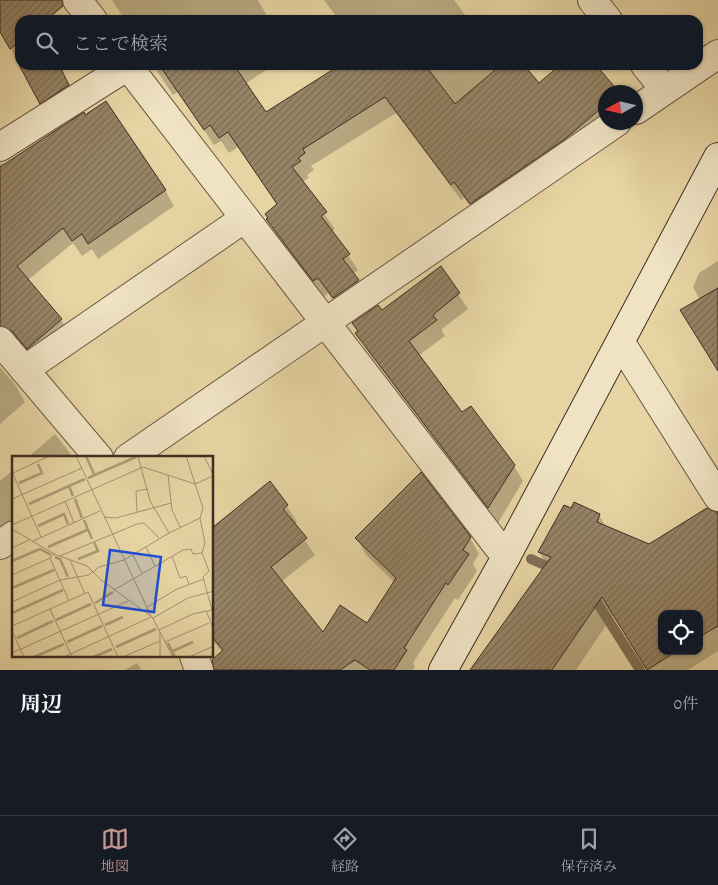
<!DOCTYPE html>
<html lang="ja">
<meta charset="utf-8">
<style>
body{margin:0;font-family:Alegreya,"Noto Serif JP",serif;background:#242831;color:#f1f3f6}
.controls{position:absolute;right:15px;bottom:15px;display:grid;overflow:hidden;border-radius:10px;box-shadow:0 1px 4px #0004}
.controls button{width:45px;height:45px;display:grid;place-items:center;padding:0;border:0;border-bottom:1px solid #363941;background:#171b24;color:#f1f3f6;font:25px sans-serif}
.compass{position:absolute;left:598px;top:85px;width:45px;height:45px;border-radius:50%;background:#171b24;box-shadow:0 1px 4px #0004;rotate:262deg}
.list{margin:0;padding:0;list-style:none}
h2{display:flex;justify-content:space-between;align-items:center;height:65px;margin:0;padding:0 20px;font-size:21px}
h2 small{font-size:16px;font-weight:400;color:#9ea1a6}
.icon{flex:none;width:28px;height:28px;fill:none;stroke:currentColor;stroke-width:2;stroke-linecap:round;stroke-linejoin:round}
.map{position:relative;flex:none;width:718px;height:670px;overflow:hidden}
.search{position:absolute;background:#171b24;box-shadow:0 1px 4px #0004;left:15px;right:15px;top:15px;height:55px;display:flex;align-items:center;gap:12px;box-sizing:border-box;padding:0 18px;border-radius:15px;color:#9ea1a6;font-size:19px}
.sheet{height:145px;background:#171b24}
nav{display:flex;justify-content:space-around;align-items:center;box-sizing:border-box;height:70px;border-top:1px solid #363941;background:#171b24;font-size:14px;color:#9ea1a6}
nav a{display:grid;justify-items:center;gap:2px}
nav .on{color:#c59692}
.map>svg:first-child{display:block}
</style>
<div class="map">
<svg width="718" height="670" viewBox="0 0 718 670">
<defs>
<pattern id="building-hatch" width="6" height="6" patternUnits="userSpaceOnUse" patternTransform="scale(1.25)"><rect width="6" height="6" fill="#968466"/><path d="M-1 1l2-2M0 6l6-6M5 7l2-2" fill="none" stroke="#7c6c54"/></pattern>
</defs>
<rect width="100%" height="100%" fill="#e7d4a3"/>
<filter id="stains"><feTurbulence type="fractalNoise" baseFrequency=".004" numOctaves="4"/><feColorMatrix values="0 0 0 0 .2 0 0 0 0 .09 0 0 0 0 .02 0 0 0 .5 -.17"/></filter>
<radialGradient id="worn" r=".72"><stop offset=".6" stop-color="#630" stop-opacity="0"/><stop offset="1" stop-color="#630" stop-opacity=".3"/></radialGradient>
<path fill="#0003" fill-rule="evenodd" d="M0,0H43L57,20H20V65H59L77,100L49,118L1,31Z
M112,0H258L267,16L265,17L266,20H125Z
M324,0H454L469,20H339Z
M153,65H274L245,84L266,114L343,65H522L539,85L562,65H594L618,92H606V122L480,219L464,198L461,200L396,113L311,166L314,170L307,175L309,178L302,182L335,229L332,231L358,270L353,274L368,297L343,314L328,293L324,297L277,236L268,219L278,205L238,147L229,153L221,141L214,145L178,92L173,95Z
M0,163L165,190L174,206L98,259L92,249L82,256L73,243L28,280L61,320L70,335L37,364L0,344Z
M718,261V369L700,300L693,287L699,273Z
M440,268L468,309L443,328L442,331L445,336L418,356L462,414L514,466L523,481L498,523L366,349L354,324L382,312Z
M0,367L16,386L25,402L0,424Z
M55,434L74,458H27Z
M14,469V529L0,540V481Z
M270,483L287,506L297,522L294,525L315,555L281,582L323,634L367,625L394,582L366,555L357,538H470L479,554L473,564L477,571L458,600L455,598L413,663L415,667L413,670H218L223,653L212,640V521L216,526Z
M706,508L718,514V651L688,670H648L613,615L576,670H473L547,565L539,552L599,515L606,527L649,545ZM662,614H699V651H662Z
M137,663L141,670H125Z"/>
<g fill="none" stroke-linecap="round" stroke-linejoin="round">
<path stroke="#816f55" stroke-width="10" d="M531,559L558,571
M590,591L640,670"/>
</g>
<path fill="url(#building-hatch)" stroke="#3e2d23" d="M0,0H62L63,6L46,20H20V41L10,49L0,32Z
M19,65H59L69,85L40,104Z
M234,65L266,112L340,65H425L455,104L501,65H524L539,83L560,65H596L619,92H606V104L565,139L470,204L454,182L451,185L385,97L303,149L305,153L298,158L301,161L292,167L327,212L321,216L350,254L343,259L359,280L333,298L318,278L313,281L266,219L268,218L265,214L277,204L228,132L219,138L210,125L204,130L160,66Z
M106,101L166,190L88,244L82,234L72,241L63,228L17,266L62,319L27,349L12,331L0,326V167L84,112L85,115Z
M441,266L460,293L435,313L433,316L437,320L409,341L462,412L471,406L515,465L488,508L355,333L358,331L352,323L378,305L382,310Z
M718,288V371L680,310Z
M421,472L471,537L463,550L469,554L448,585L446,583L404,648L407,650L394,670H370L355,660L340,670H214L212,660L223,650L212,637V528L270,481L288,505L283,509L307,538L271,567L323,632L340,605L367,623L396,578L355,538Z
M574,502L600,514L597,522L649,544L707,508L718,513V626L699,637V614H662V651H677L647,670L602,597L552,670H470L551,557L538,552L564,505L571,508Z"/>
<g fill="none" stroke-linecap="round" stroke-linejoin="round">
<g stroke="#685743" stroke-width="30">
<path id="street" d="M77,0L93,20
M592,0L608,20
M127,65L506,557
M645,65L665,90
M636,110L718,54
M0,147L128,66
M0,341L99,458
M621,343L718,497
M24,370L245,218
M128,458L617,122
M0,545L14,535
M194,656L199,670"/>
</g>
<g stroke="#3e2d23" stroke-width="30">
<path id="secondary" d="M443,670L506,557L718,157"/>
</g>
<use href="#street" stroke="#efe3c3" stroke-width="28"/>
<use href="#secondary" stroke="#efe3c3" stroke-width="28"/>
</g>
<g transform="translate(12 456)">
<rect width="201" height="201" fill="#e7d4a3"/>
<path fill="none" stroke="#ae9b77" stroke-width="2.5" d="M74,0L82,18M76,22L124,1M7,27L30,17L26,8M61,40L57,30L73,23M63,43L70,62M17,48L57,30M72,64L80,83M26,70L52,58L56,68M36,91L75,74M43,101L48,103L56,121M66,103L86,95L82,86M0,105L28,93L39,99M0,132L42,114M83,147L101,136M0,157L51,134M44,164L79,148M93,169L111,161M5,182L41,165M55,186L90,170M156,187L163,201M104,191L144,173M161,195L181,186M22,201L52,188M82,201L100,193"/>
<path fill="none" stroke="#a39170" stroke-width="1" d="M64,0L139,160M126,0L138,45L157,77L188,62M192,0L202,20M0,16L29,81M1,17L37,0M156,19L160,54L168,71M0,43L70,12M53,45L62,67M125,56L124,35L136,33M92,61L104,62L159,47M0,69L131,11L183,28L201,20M0,73L42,98L75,110L89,124L140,161L161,201M21,85L88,55M134,91L143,110M0,92L17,84M42,98L38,102L57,145M121,99L130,117M48,100L125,68L132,67L147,82M160,100L168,122L174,120L177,128M58,104L73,138M81,116L87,111L112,104L157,77M0,119L38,102M102,134L171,94L179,93L181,98L190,97M0,146L48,124L77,119L81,115M135,151L165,133L192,123M38,153L60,201M194,155L202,174M141,162L176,142L202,135M0,170L76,136L106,201M147,174L181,158L200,154L191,121L197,115L190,97L193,87L188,62L191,52L174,0M0,175L12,201M153,186L197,167M0,197L116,145M52,201L139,161M111,201L148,185M148,201V176M177,201L202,190"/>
<path fill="#1d4ed8" fill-opacity="0.15" stroke="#1d4ed8" stroke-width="2.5" d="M98,94L149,101L142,156L91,149Z"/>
<rect width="201" height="201" fill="none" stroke="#3e2d23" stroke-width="2.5"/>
</g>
<rect width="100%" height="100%" filter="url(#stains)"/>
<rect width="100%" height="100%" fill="url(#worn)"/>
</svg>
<div class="controls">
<button><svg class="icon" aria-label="locate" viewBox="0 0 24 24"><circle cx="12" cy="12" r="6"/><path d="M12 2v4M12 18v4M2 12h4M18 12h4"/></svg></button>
</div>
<svg class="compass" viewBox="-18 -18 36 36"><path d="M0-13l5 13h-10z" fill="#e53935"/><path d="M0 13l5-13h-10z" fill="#9ea1a6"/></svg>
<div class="search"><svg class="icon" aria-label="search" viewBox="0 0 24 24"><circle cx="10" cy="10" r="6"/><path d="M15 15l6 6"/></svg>ここで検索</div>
</div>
<section class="sheet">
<h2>周辺<small>0件</small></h2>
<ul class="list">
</ul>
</section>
<nav>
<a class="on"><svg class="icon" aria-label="map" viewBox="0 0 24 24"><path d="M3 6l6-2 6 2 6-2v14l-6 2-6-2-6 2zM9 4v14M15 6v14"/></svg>地図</a>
<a><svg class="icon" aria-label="directions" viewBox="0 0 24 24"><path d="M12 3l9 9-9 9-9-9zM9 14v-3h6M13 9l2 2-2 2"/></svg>経路</a>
<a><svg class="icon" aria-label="saved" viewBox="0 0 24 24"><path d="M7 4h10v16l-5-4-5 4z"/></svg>保存済み</a>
</nav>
